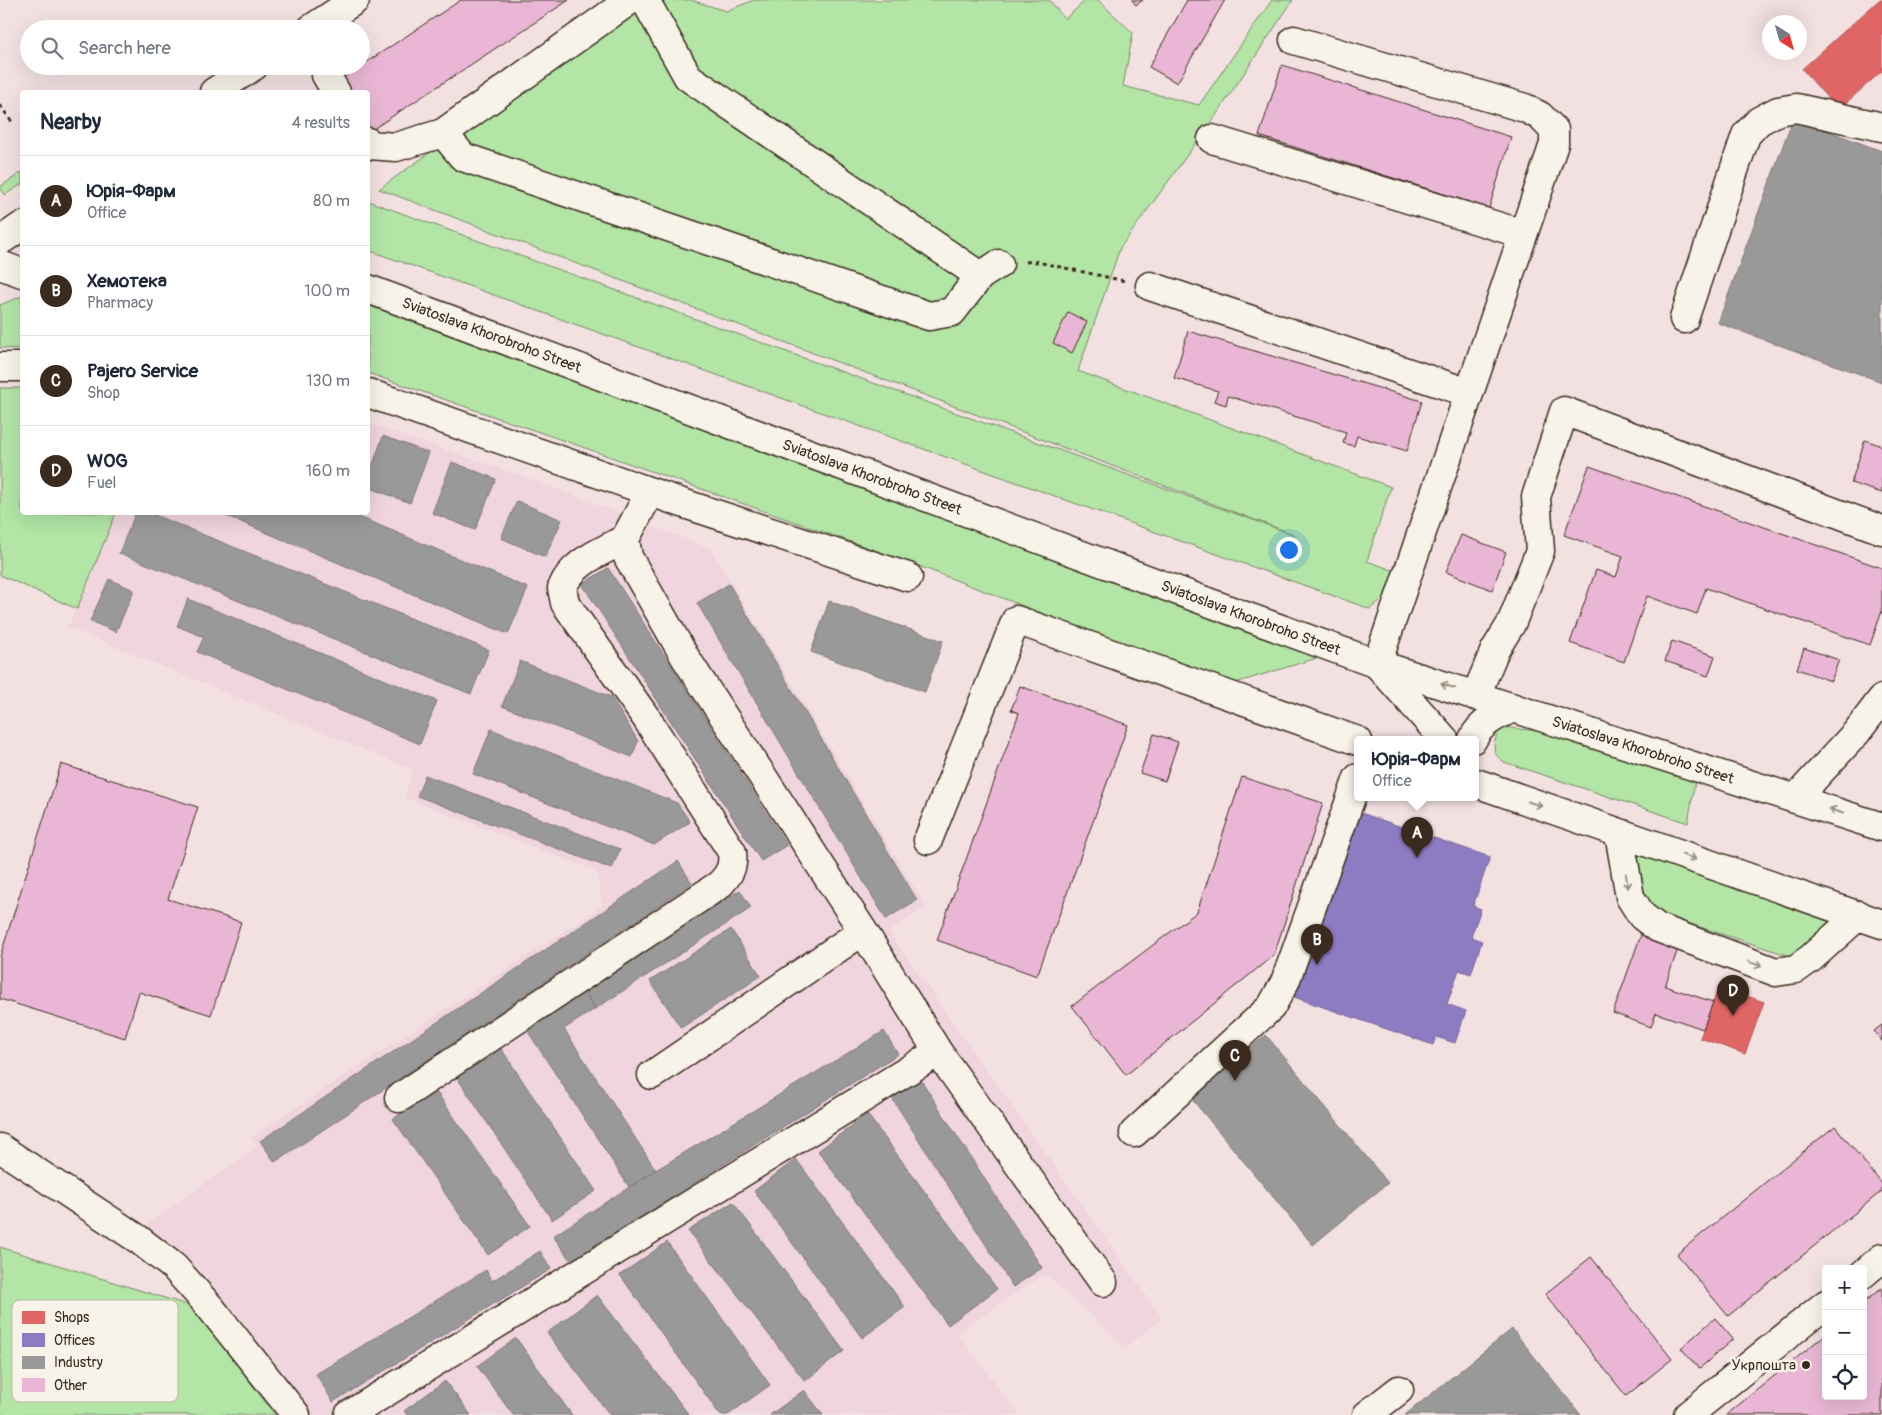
<!DOCTYPE html>
<meta charset="utf-8">
<style>
body{margin:0;font-family:Pangolin,sans-serif;background:#f2f2f3;color:#1f2937}
.controls{position:absolute;right:15px;bottom:15px;display:grid;overflow:hidden;border-radius:5px;box-shadow:0 5px 20px #0002}
.controls button{width:45px;height:45px;display:grid;place-items:center;padding:0;border:0;border-bottom:1px solid #e0e1e3;background:#fff;color:#1f2937;font:25px sans-serif}
.compass{position:absolute;left:1762px;top:15px;width:45px;height:45px;border-radius:50%;background:#fff;box-shadow:0 5px 20px #0002;rotate:143deg}
.you{position:absolute;left:1288px;top:549px;width:18px;height:18px;margin:-12px;border:4px solid #fff;border-radius:50%;background:#1a73e8;box-shadow:0 0 0 8px #1a73e833}
.badge{display:grid;place-items:center;width:32px;height:32px;border-radius:50%;background:#3b2a1e;color:#fff;font-size:16px;font-weight:700}
.pin{position:absolute;translate:-50% -41px;filter:drop-shadow(0 1px 2px #0008)}
.pin::after{content:'';position:absolute;top:26px;width:18px;height:15px;background:inherit;clip-path:polygon(0 0,100% 0,50% 100%)}
.popup{position:absolute;left:1354px;top:736px;width:125px;height:65px;box-sizing:border-box;display:grid;place-content:center;border-radius:5px;background:#fff;filter:drop-shadow(0 1px 4px #0005);font-size:16px;white-space:nowrap;color:#747a83}
.popup b{font-size:19px;color:#1f2937}
.popup::after{content:'';position:absolute;left:50%;top:100%;margin-left:-10px;border:10px solid transparent;border-top-color:#fff}
.list{margin:0;padding:0;list-style:none}
h2{display:flex;justify-content:space-between;align-items:center;height:65px;margin:0;padding:0 20px;font-size:21px}
h2 small{font-size:16px;font-weight:400;color:#747a83}
.list li{display:grid;grid-template-columns:32px 1fr auto;gap:15px;align-items:center;box-sizing:border-box;height:90px;padding:0 20px;border-top:1px solid #e0e1e3}
.list b{display:block;font-size:19px;white-space:nowrap}
.list p{margin:0;font-size:16px;white-space:nowrap;color:#747a83}
.list em{font-size:16px;font-style:normal;color:#747a83}
.icon{flex:none;width:28px;height:28px;fill:none;stroke:currentColor;stroke-width:2;stroke-linecap:round;stroke-linejoin:round}
.map{position:relative;flex:none;width:1882px;height:1415px;overflow:hidden}
.search{position:absolute;background:#fff;box-shadow:0 5px 20px #0002;left:20px;top:20px;width:350px;height:55px;display:flex;align-items:center;gap:12px;box-sizing:border-box;padding:0 18px;border-radius:28px;color:#747a83;font-size:19px}
.panel{position:absolute;background:#fff;box-shadow:0 5px 20px #0002;left:20px;top:90px;width:350px;height:425px;border-radius:5px}
.map>svg:first-child{display:block}
</style>
<div class="map">
<svg width="1882" height="1415" viewBox="0 0 1882 1415">
<rect width="100%" height="100%" fill="#f3e1e2"/>
<filter id="ink" filterUnits="userSpaceOnUse"><feTurbulence type="fractalNoise" baseFrequency=".02" numOctaves="2"/><feDisplacementMap in="SourceGraphic" scale="10" xChannelSelector="R" yChannelSelector="G"/><feConvolveMatrix kernelMatrix="1 2 1 2 8 2 1 2 1" color-interpolation-filters="sRGB"/></filter>
<g filter="url(#ink)">
<path fill="#f0d4de" d="M368,423L525,477L711,549L926,907L888,931L1162,1318L1126,1347L1045,1274L957,1333L1020,1415H275L194,1307L122,1242L258,1146L251,1137L603,906L596,871L404,797L413,770L68,627L116,513L368,512Z"/>
<path fill="#b2e5a6" stroke="#768862" d="M643,0H691L726,11L754,0H1049L1065,19L1086,0H1098L1133,33L1123,86L1199,105L1272,0H1293L1217,114L1120,248L1078,371L1391,487L1367,561L1395,571L1387,595L1370,609L368,250V201L1295,535L379,189Z
M22,172V184L5,195L0,187Z
M22,296V349L0,348V305Z
M368,305L1317,658L1229,685L911,563L591,450L368,373Z
M0,388H22V512L116,513L77,609L0,575Z
M1499,727L1561,733L1696,776L1688,823L1504,762L1495,754L1494,744Z
M1632,847L1837,920L1790,956L1650,911L1639,888Z
M0,1247L194,1307L275,1415H0Z"/>
<path fill="#e06666" stroke="#ae5450" d="M1879,0H1882V71L1838,110L1802,69Z
M1719,986L1764,1002L1745,1054L1700,1038Z"/>
<path fill="#8e7cc3" stroke="#756392" d="M1355,811L1490,857L1473,906L1481,909L1471,937L1482,941L1471,974L1459,970L1447,1004L1466,1011L1455,1043L1436,1037L1433,1045L1291,996Z"/>
<path fill="#999" stroke="#7d7874" d="M1793,118L1882,151V382L1718,323Z
M383,436L429,453L410,503L368,487V478Z
M452,462L496,479L475,530L432,513Z
M517,501L562,520L545,557L501,538Z
M136,512H147L489,650L471,694L119,553Z
M217,512H348L528,588L508,634Z
M608,568L787,845L761,861L582,584Z
M109,579L134,590L116,632L90,621Z
M729,584L917,900L886,919L697,603Z
M188,599L437,701L420,744L197,652L204,637L177,626Z
M829,601L943,641L925,692L811,652Z
M520,661L611,697L638,741L632,757L502,706Z
M491,729L677,803L690,822L654,845L473,774Z
M425,775L620,849L612,869L417,796Z
M678,861L692,883L275,1162L260,1141Z
M740,890L751,908L595,1009L583,989Z
M731,929L761,976L681,1028L650,981Z
M583,989L595,1009L564,1029L656,1170L629,1187L525,1027Z
M884,1031L898,1054L571,1261L553,1236L656,1170Z
M1266,1035L1388,1183L1313,1245L1191,1098Z
M496,1041L596,1191L552,1220L452,1070Z
M919,1077L1042,1268L1013,1287L890,1095Z
M435,1090L530,1226L488,1255L393,1119Z
M867,1114L997,1289L948,1325L818,1151Z
M796,1159L905,1307L862,1338L754,1191Z
M733,1202L844,1351L805,1381L688,1231Z
M667,1242L770,1385L728,1415H720L620,1275Z
M540,1251L551,1269L333,1402L316,1374L486,1270L492,1281Z
M597,1295L689,1415H610L547,1333Z
M1512,1329L1581,1415H1405Z
M516,1338L572,1415H513L477,1366Z
M445,1381L471,1415H407L404,1411Z
M804,1390L823,1415H770Z"/>
<path fill="#e9b7d5" stroke="#3b2a1e" d="M461,0H569L370,131L368,127V92H345L338,81Z
M1132,0H1143L1136,5Z
M1187,0H1225L1177,83L1149,67Z
M1282,65L1511,137L1489,208L1259,136Z
M1068,312L1087,322L1072,353L1053,343Z
M1188,331L1422,401L1407,451L1357,436L1354,446L1343,443L1346,432L1228,396L1226,405L1214,401L1218,391L1174,378Z
M1865,440L1882,446V493L1851,483Z
M1589,466L1882,568V611L1870,645L1706,588L1697,614L1647,596L1624,662L1570,643L1596,570L1616,577L1623,556L1564,535Z
M1461,535L1506,552L1492,590L1446,572Z
M1672,641L1715,656L1708,676L1665,661Z
M1804,648L1839,660L1831,681L1797,669Z
M1020,686L1128,725L1037,976L937,940L1019,713L1011,710Z
M1154,734L1178,742L1165,781L1140,773Z
M61,764L198,807L168,899L241,922L211,1015L139,992L125,1038L0,999V957Z
M1242,777L1323,803L1274,955L1126,1075L1072,1006L1197,912Z
M1642,932L1679,946L1665,986L1713,1002L1703,1029L1656,1013L1651,1027L1613,1013Z
M1882,1025V1041L1874,1031Z
M1835,1126L1882,1184V1191L1728,1316L1677,1254Z
M1591,1257L1672,1359L1626,1396L1545,1294Z
M1882,1288V1415H1726L1826,1334V1396H1863V1303Z
M1715,1318L1733,1339L1699,1369L1681,1348Z"/>
<g fill="none" stroke-linecap="round" stroke-linejoin="round">
<g stroke="#3b2a1e" stroke-width="31">
<g id="minor">
<path d="M645,0L688,77L980,276"/>
<path d="M311,29L355,0"/>
<path d="M1294,40L1525,108L1540,116L1554,130V144L1377,664"/>
<path d="M326,75L336,92"/>
<path d="M214,92L254,66"/>
<path d="M443,133L463,157L929,316L952,312L980,276L999,264"/>
<path d="M1212,139L1523,234"/>
<path d="M368,142L369,145L396,147L443,133L630,0"/>
<path d="M0,241L22,226"/>
<path d="M0,265L22,273"/>
<path d="M1150,286L1469,393"/>
<path id="s1" d="M368,289L1248,617L1377,664L1882,827"/>
<path d="M1684,319L1746,135L1759,121L1778,111L1796,108L1882,127"/>
<path d="M0,367H22"/>
<path d="M368,393L688,505L908,577"/>
<path d="M650,492L625,539L628,557L685,657L863,931L938,1052L1103,1282"/>
<path d="M1377,664L1444,739"/>
<path d="M1476,695L1495,650L1511,624L1540,551L1536,497L1564,411L1882,530"/>
<path d="M1473,739C1481,722 1497,715 1514,708"/>
<path d="M1476,783L1882,924"/>
<path d="M1796,798L1856,733L1882,699"/>
<path d="M1619,833L1630,897L1642,916L1658,928L1776,972L1796,969L1810,959L1859,915"/>
<path d="M928,840L1016,620L1358,741"/>
<path d="M652,1075L863,931"/>
<path d="M399,1098L719,885C729,875 734,867 732,852L647,719L565,603L562,588C572,562 601,552 625,539"/>
<path d="M1134,1133L1271,1007L1285,982L1358,778"/>
<path d="M0,1148L138,1239L174,1267L210,1307L296,1415"/>
<path d="M1863,1274L1882,1258"/>
<path d="M349,1415L938,1052"/>
<path d="M1367,1415L1399,1390"/>
<path d="M1688,1415L1826,1304"/>
</g>
</g>
<path stroke="#3b2a1e" stroke-width="3" stroke-dasharray="4 4" stroke-linecap="butt" d="M0,105L12,122
M1026,262L1033,261L1125,281"/>
<use href="#minor" stroke="#f7f3e8" stroke-width="28"/>
</g>
<defs><path id="oneway-shaft" d="M-6 0H5M1.5-3L5.5 0L1.5 3" fill="none" stroke-width="1.6" stroke-linecap="round" stroke-linejoin="round" transform="scale(1.25)"/></defs>
<g stroke="#998e83">
<use href="#oneway-shaft" transform="translate(1448 686) rotate(-162)"/>
<use href="#oneway-shaft" transform="translate(1535 804) rotate(19)"/>
<use href="#oneway-shaft" transform="translate(1836 811) rotate(-161)"/>
<use href="#oneway-shaft" transform="translate(1689 857) rotate(19)"/>
<use href="#oneway-shaft" transform="translate(1627 881) rotate(81)"/>
<use href="#oneway-shaft" transform="translate(1755 964) rotate(20)"/>
</g>
</g>
<circle fill="#3b2a1e" stroke="#f7f3e8" stroke-width="2" cx="1806" cy="1365" r="5"/>
<g text-anchor="middle" stroke-width="5" stroke-linejoin="round" paint-order="stroke">
<g font-size="15" fill="#3b2a1e" stroke="#f7f3e8">
<text dy="5" stroke="none"><textPath href="#s1" startOffset="132">Sviatoslava Khorobroho Street</textPath></text>
<text dy="5" stroke="none"><textPath href="#s1" startOffset="538">Sviatoslava Khorobroho Street</textPath></text>
<text dy="5" stroke="none"><textPath href="#s1" startOffset="942">Sviatoslava Khorobroho Street</textPath></text>
<text dy="5" stroke="none"><textPath href="#s1" startOffset="1356">Sviatoslava Khorobroho Street</textPath></text>
</g>
<g font-size="15" fill="#3b2a1e" stroke="#f7f3e8" text-anchor="end">
<text x="1796" y="1370">Укрпошта</text>
</g>
</g>
<rect x="12" y="1300" width="166" height="102" rx="8" fill="#f7f3e8" stroke="#bfb7ab" stroke-width="1"/>
<rect x="22" y="1311" width="23" height="13" fill="#e06666"/>
<rect x="22" y="1333" width="23" height="14" fill="#8e7cc3"/>
<rect x="22" y="1356" width="23" height="13" fill="#999"/>
<rect x="22" y="1378" width="23" height="14" fill="#e9b7d5"/>
<g font-size="14" fill="#3b2a1e">
<text x="54" y="1322">Shops</text>
<text x="54" y="1345">Offices</text>
<text x="54" y="1367">Industry</text>
<text x="54" y="1390">Other</text>
</g>
</svg>
<div class="controls">
<button>+</button>
<button>−</button>
<button><svg class="icon" aria-label="locate" viewBox="0 0 24 24"><circle cx="12" cy="12" r="6"/><path d="M12 2v4M12 18v4M2 12h4M18 12h4"/></svg></button>
</div>
<svg class="compass" viewBox="-18 -18 36 36"><path d="M0-13l5 13h-10z" fill="#e53935"/><path d="M0 13l5-13h-10z" fill="#747a83"/></svg>
<div class="you"></div>
<div class="pin badge" style="left:1417px;top:858px">A</div>
<div class="popup"><b>Юрія-Фарм</b>Office</div>
<div class="pin badge" style="left:1317px;top:965px">B</div>
<div class="pin badge" style="left:1235px;top:1081px">C</div>
<div class="pin badge" style="left:1733px;top:1016px">D</div>
<div class="search"><svg class="icon" aria-label="search" viewBox="0 0 24 24"><circle cx="10" cy="10" r="6"/><path d="M15 15l6 6"/></svg>Search here</div>
<section class="panel">
<h2>Nearby<small>4 results</small></h2>
<ul class="list">
<li><span class="badge">A</span><div><b>Юрія-Фарм</b><p>Office</p></div><em>80 m</em></li>
<li><span class="badge">B</span><div><b>Хемотека</b><p>Pharmacy</p></div><em>100 m</em></li>
<li><span class="badge">C</span><div><b>Pajero Service</b><p>Shop</p></div><em>130 m</em></li>
<li><span class="badge">D</span><div><b>WOG</b><p>Fuel</p></div><em>160 m</em></li>
</ul>
</section>
</div>
